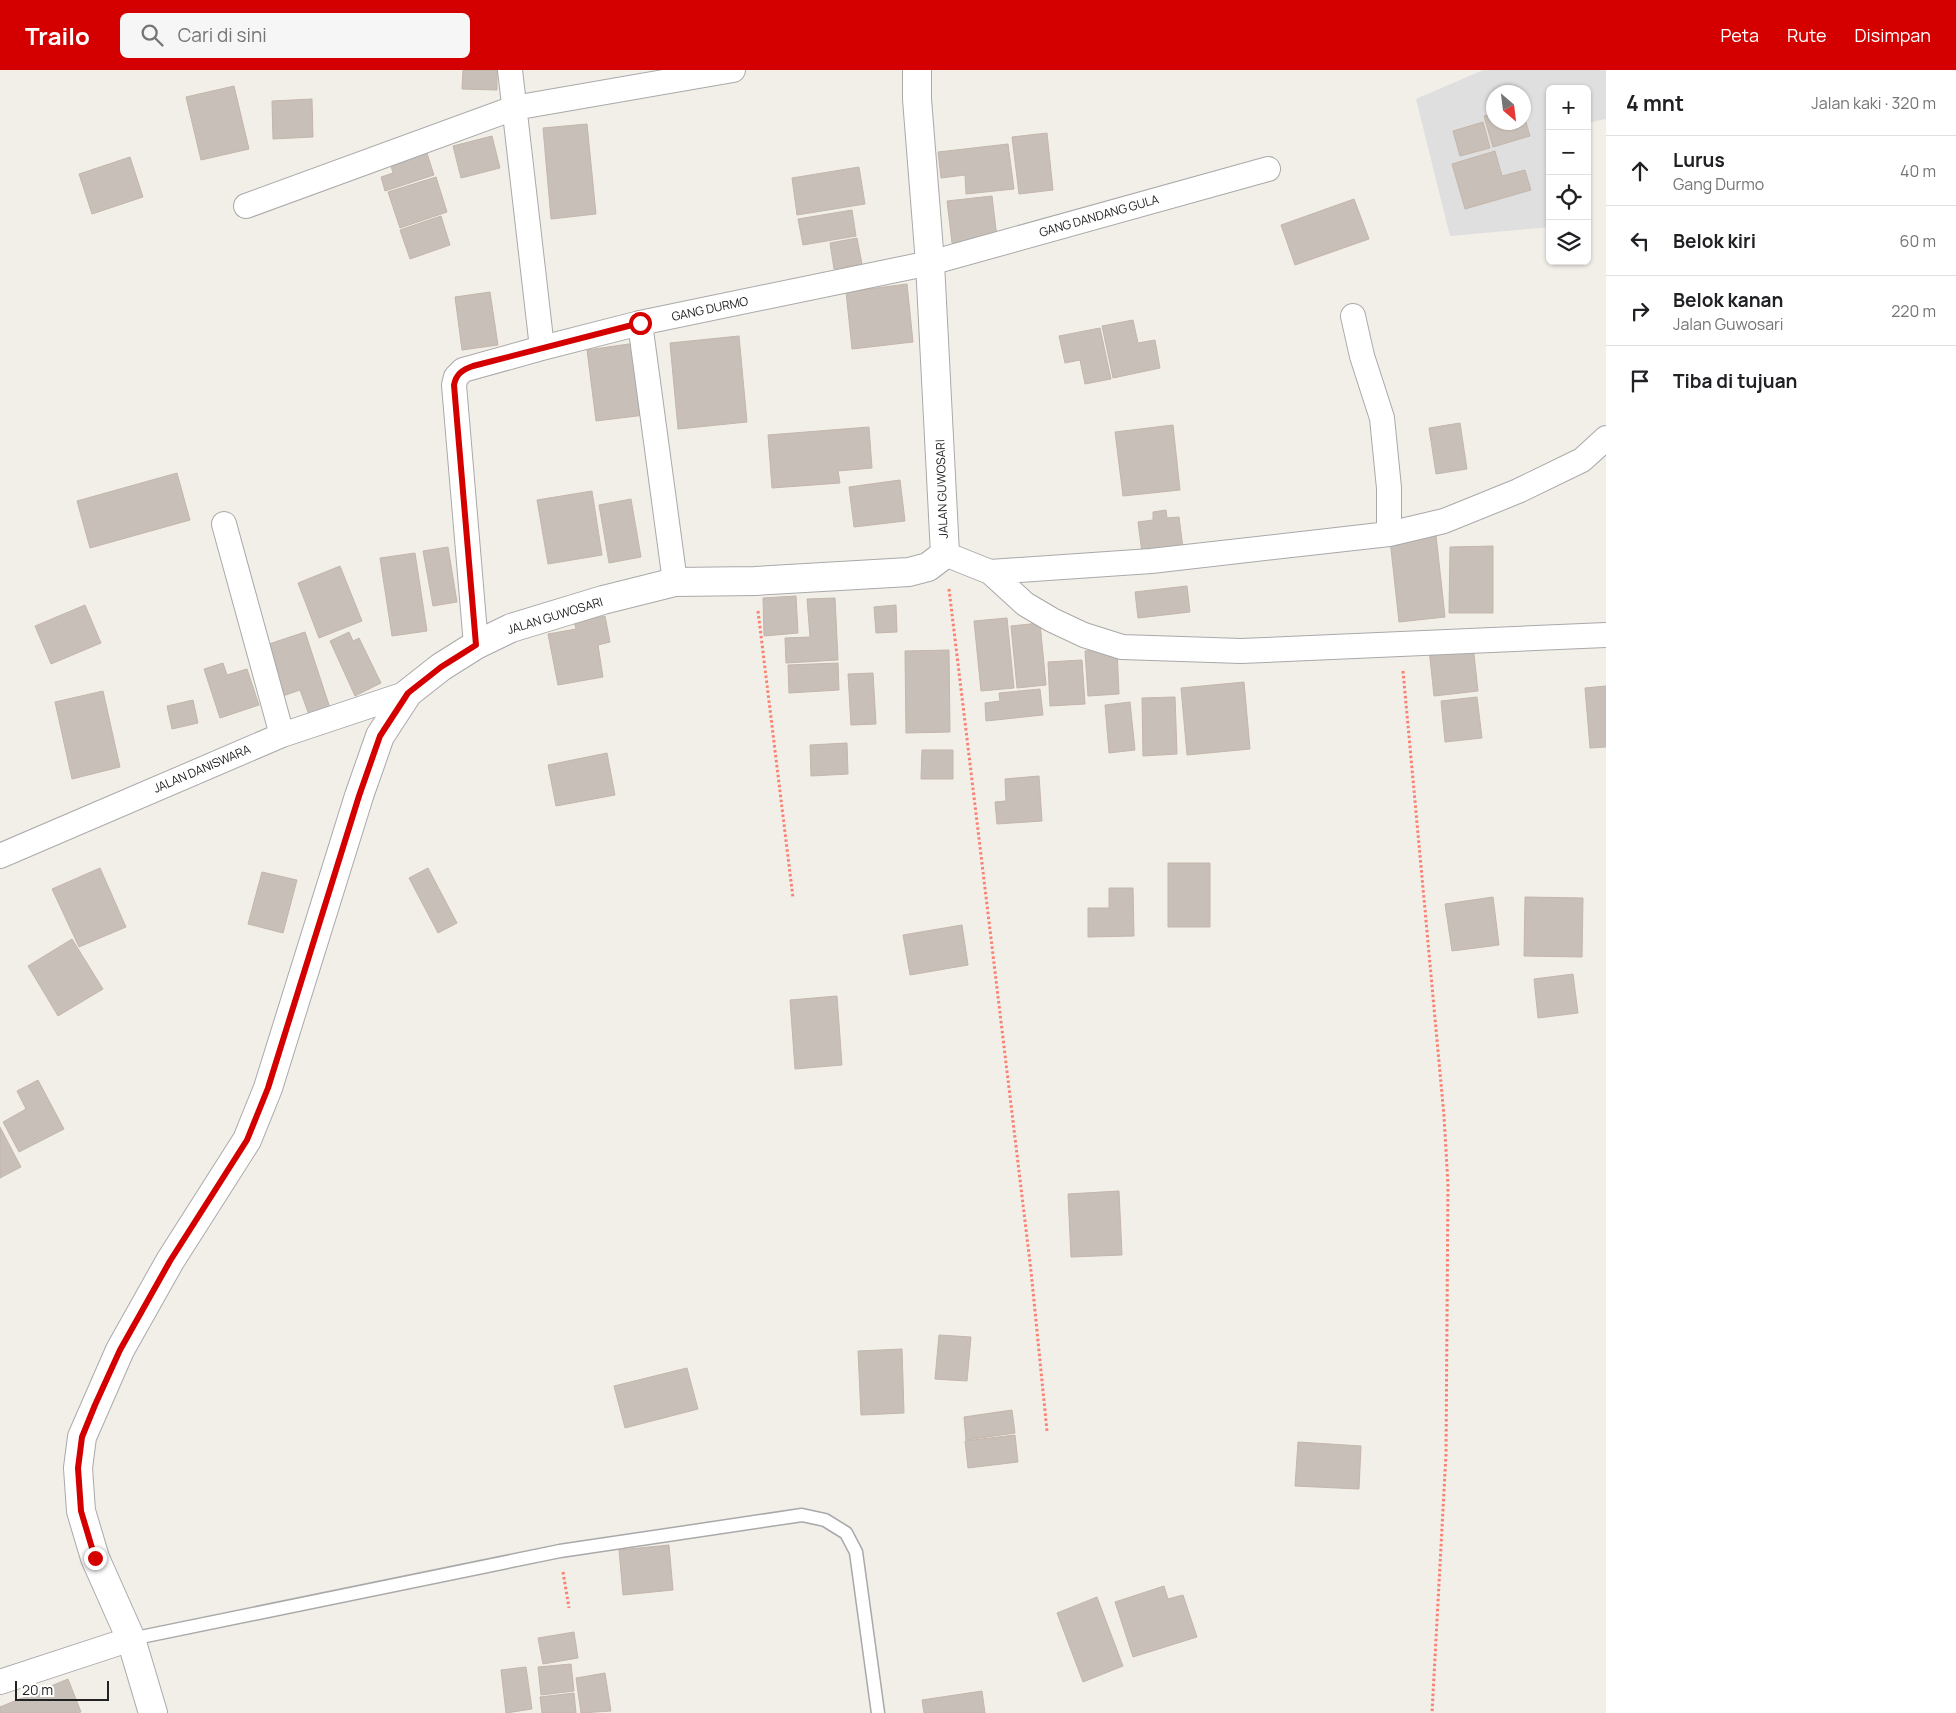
<!DOCTYPE html>
<html lang="id">
<meta charset="utf-8">
<style>
body{margin:0;font-family:Manrope,sans-serif;background:#f6f6f6;color:#202124}
.controls{position:absolute;right:15px;top:15px;display:grid;overflow:hidden;border-radius:8px;box-shadow:0 1px 4px #0004}
.controls button{width:45px;height:45px;display:grid;place-items:center;padding:0;border:0;border-bottom:1px solid #e0e0e0;background:#fff;color:#202124;font:25px sans-serif}
.compass{position:absolute;left:1486px;top:15px;width:45px;height:45px;border-radius:50%;background:#fff;box-shadow:0 1px 4px #0004;rotate:152deg}
.scale{position:absolute;left:15px;bottom:12px;width:94px;box-sizing:border-box;padding-left:5px;border:2px solid #222;border-top:0;font-size:14px;line-height:18px;white-space:nowrap;color:#222;-webkit-text-stroke:4px #fff;paint-order:stroke}
.stop{position:absolute;width:15px;height:15px;margin:-11px;border:4px solid #d40000;border-radius:50%;background:#fff}
.stop.end{background:#d40000;border-color:#fff;box-shadow:0 1px 5px #0008}
.list{margin:0;padding:0;list-style:none}
h2{display:flex;justify-content:space-between;align-items:center;height:65px;margin:0;padding:0 20px;font-size:21px}
h2 small{font-size:16px;font-weight:400;color:#757577}
.list li{display:grid;grid-template-columns:32px 1fr auto;gap:15px;align-items:center;box-sizing:border-box;height:70px;padding:0 20px;border-top:1px solid #e0e0e0}
.list b{display:block;font-size:19px;white-space:nowrap}
.list p{margin:0;font-size:16px;white-space:nowrap;color:#757577}
.list em{font-size:16px;font-style:normal;color:#757577}
.icon{flex:none;width:28px;height:28px;fill:none;stroke:currentColor;stroke-width:2;stroke-linecap:round;stroke-linejoin:round}
.map{position:relative;flex:none;width:1606px;height:1643px;overflow:hidden}
header{display:flex;align-items:center;gap:30px;box-sizing:border-box;height:70px;padding:0 25px;background:#d40000;color:#fff}
header strong{font-size:24px}
nav{display:flex;gap:28px;margin-inline-start:auto;font-size:18px}
.search{width:350px;height:45px;background:#f6f6f6;display:flex;align-items:center;gap:12px;box-sizing:border-box;padding:0 18px;border-radius:8px;color:#757577;font-size:19px}
main{display:flex}
aside{flex:1;background:#fff}
.map>svg:first-child{display:block}
</style>
<header>
<strong>Trailo</strong>
<div class="search"><svg class="icon" aria-label="search" viewBox="0 0 24 24"><circle cx="10" cy="10" r="6"/><path d="M15 15l6 6"/></svg>Cari di sini</div>
<nav><a>Peta</a><a>Rute</a><a>Disimpan</a></nav>
</header>
<main>
<div class="map">
<svg width="1606" height="1643" viewBox="0 0 1606 1643">
<rect width="100%" height="100%" fill="#f2efe9"/>
<path fill="#e0dfdf" fill-rule="evenodd" d="M1483,0H1606V49L1587,53V19H1550V157L1450,166L1416,29ZM1494,22H1524V52H1494Z"/>
<path fill="#c7bfb8" stroke="#c4b6ab" d="M463,0H497V20L462,19Z
M234,16L249,79L201,90L186,27Z
M312,29L313,67L273,69L272,31Z
M1494,43V52H1524V45L1530,66L1493,77L1484,46Z
M1483,52L1490,78L1460,86L1453,61Z
M587,54L596,144L551,149L543,58Z
M1047,63L1053,120L1019,124L1012,67Z
M492,66L500,98L461,108L453,76Z
M1008,74L1014,119L966,124L965,105L941,108L938,82Z
M425,77L434,105L385,121L381,107L393,103L389,89Z
M1495,81L1502,106L1525,100L1531,120L1465,139L1452,94Z
M130,87L143,127L92,144L79,104Z
M859,97L865,134L797,145L792,108Z
M436,107L447,142L400,158L388,122Z
M992,126L997,168L952,173L947,131Z
M1354,129L1369,169L1295,195L1281,155Z
M852,140L856,166L803,175L798,149Z
M441,146L450,175L410,189L400,160Z
M857,168L862,194L834,199L830,173Z
M907,214L913,272L852,279L846,222Z
M490,222L498,275L462,280L455,227Z
M1133,250L1138,273L1155,270L1160,298L1113,308L1102,256Z
M1100,258L1111,309L1085,314L1080,290L1065,293L1059,266Z
M739,266L747,352L678,359L670,273Z
M636,273L645,345L596,351L587,280Z
M1460,353L1467,399L1436,404L1429,358Z
M1173,355L1180,420L1123,426L1115,362Z
M869,357L872,398L838,401L840,413L772,418L768,365Z
M177,403L190,450L90,478L77,431Z
M900,410L905,451L854,457L849,417Z
M592,421L602,485L548,494L537,430Z
M631,429L641,487L609,493L599,435Z
M1166,440L1167,448L1179,447L1183,478L1142,483L1138,452L1153,450V442Z
M1436,465L1445,547L1399,552L1390,470Z
M1493,476V543H1449L1450,477Z
M448,477L457,532L433,536L423,481Z
M415,483L427,561L392,566L380,488Z
M340,496L362,551L319,568L298,513Z
M1187,516L1190,542L1138,548L1135,522Z
M796,526L798,563L764,566L763,528Z
M835,528L838,590L786,593L785,568L810,567L807,529Z
M85,535L101,573L51,594L35,556Z
M896,535L897,562L876,563L874,537Z
M605,546L610,572L598,575L603,607L558,615L548,564L576,559L574,552Z
M1007,548L1014,618L981,621L974,551Z
M1040,553L1046,615L1017,618L1011,556Z
M305,562L330,638L309,645L300,620L280,627L263,576Z
M349,562L353,571L359,568L381,613L355,626L330,571Z
M1473,575L1478,621L1434,626L1429,579Z
M1117,579L1119,624L1088,626L1085,581Z
M949,580L950,662L906,663L905,581Z
M1082,590L1085,634L1050,636L1048,592Z
M223,593L227,605L247,599L259,635L220,648L204,599Z
M838,593L839,620L789,623L788,595Z
M873,603L876,654L851,655L848,604Z
M1244,612L1250,679L1187,685L1181,618Z
M1606,616V677L1590,678L1585,618Z
M1040,619L1043,645L986,651L985,633L1000,631L999,623Z
M103,621L120,697L72,709L55,632Z
M1175,627L1177,684L1143,686L1142,628Z
M1477,627L1482,668L1445,672L1441,631Z
M193,630L198,653L172,659L167,636Z
M1130,632L1135,680L1109,683L1105,635Z
M847,673L848,704L811,706L810,675Z
M922,680H953V709H921Z
M607,683L615,725L556,736L548,695Z
M1039,706L1042,751L997,754L995,732L1006,731L1005,709Z
M1168,793H1210V857H1168Z
M100,798L126,857L79,877L52,819Z
M428,798L457,853L438,863L409,808Z
M262,802L297,810L283,863L248,854Z
M1109,818H1133L1134,866L1088,867V838H1109Z
M1493,827L1499,875L1452,881L1445,834Z
M1525,827L1583,828L1582,887L1524,886Z
M962,855L968,895L910,905L903,865Z
M72,869L103,919L58,946L28,896Z
M1573,904L1578,943L1538,948L1534,909Z
M837,926L842,995L795,999L790,930Z
M38,1010L64,1059L19,1082L3,1052L26,1039L17,1021Z
M0,1057L21,1097L0,1108Z
M1119,1121L1122,1185L1071,1187L1068,1124Z
M939,1265L971,1267L967,1311L935,1309Z
M902,1279L904,1343L861,1345L858,1281Z
M687,1298L698,1339L625,1358L614,1316Z
M1012,1340L1015,1363L966,1370L964,1347Z
M1015,1365L1018,1392L968,1398L965,1371Z
M1298,1372L1361,1376L1359,1419L1295,1416Z
M669,1475L673,1520L623,1525L619,1480Z
M1164,1516L1168,1529L1183,1525L1197,1567L1133,1587L1115,1532Z
M1097,1527L1123,1596L1083,1612L1057,1543Z
M574,1562L578,1588L543,1594L538,1568Z
M571,1594L574,1621L541,1625L538,1597Z
M526,1597L532,1639L506,1643L501,1600Z
M605,1603L611,1641L581,1643L576,1608Z
M68,1609L81,1642L77,1643H0V1637Z
M982,1621L985,1643H924L922,1630Z
M574,1623L576,1643H542L540,1627Z"/>
<g fill="none" stroke-linecap="round" stroke-linejoin="round">
<g stroke="#a9a9a9" stroke-width="15">
<path id="service" d="M131,1569L560,1481L802,1445L825,1450L846,1463L856,1482L878,1643"/>
</g>
<g stroke="#a9a9a9" stroke-width="26">
<path id="minor" d="M510,0L542,278
M246,136L514,38L733,0
M1353,246L1362,286L1382,348L1389,418V464
M640,253L675,512
M224,454L282,665
M945,484L990,502L1151,491L1389,464L1444,451L1518,421L1582,390L1606,368
M990,502L1025,534L1052,550L1084,565L1122,577L1241,581L1606,565
M476,575L454,315L456,307L463,300L542,278L640,253L930,193L1268,99
M0,786L282,665L408,623
M0,1612L131,1569"/>
</g>
<g stroke="#a9a9a9" stroke-width="30">
<path id="tertiary" d="M153,1643L131,1569L95,1488L81,1441L78,1398L82,1367L120,1280L170,1191L247,1070L268,1018L359,726L380,666L408,623L441,597L476,575L511,558L603,530L675,512L755,511L909,502L928,497L945,484L930,193L917,29V0"/>
</g>
<path stroke="#fa8072" stroke-width="3" stroke-dasharray="2.5 2.5" stroke-linecap="butt" d="M949,519L1031,1201L1047,1361
M758,541L793,828
M1403,601L1444,1046L1448,1115L1446,1384L1432,1643
M563,1502L569,1538"/>
<use href="#service" stroke="#fff" stroke-width="12"/>
<use href="#minor" stroke="#fff" stroke-width="24"/>
<use href="#tertiary" stroke="#fff" stroke-width="28"/>
</g>
<g fill="none" stroke-linecap="round" stroke-linejoin="round">
<path stroke="#d40000" stroke-width="6" d="M95,1488L81,1441L78,1398L82,1367L95,1335L120,1280L170,1191L247,1070L268,1018L359,726L380,666L408,623L441,597L476,575L454,315C456,304 462,300 473,296L640,253"/>
</g>
<g text-anchor="middle" stroke-width="4" stroke-linejoin="round" paint-order="stroke">
<g font-size="12" fill="#222" stroke="#fff">
<text transform="translate(1099 146) rotate(-16)" y="4">GANG DANDANG GULA</text>
<text transform="translate(710 239) rotate(-12)" y="4">GANG DURMO</text>
<text transform="translate(942 419) rotate(-92)" y="4">JALAN GUWOSARI</text>
<text transform="translate(555 546) rotate(-17)" y="4">JALAN GUWOSARI</text>
<text transform="translate(202 699) rotate(-23)" y="4">JALAN DANISWARA</text>
</g>
</g>
</svg>
<div class="controls">
<button>+</button>
<button>−</button>
<button><svg class="icon" aria-label="locate" viewBox="0 0 24 24"><circle cx="12" cy="12" r="6"/><path d="M12 2v4M12 18v4M2 12h4M18 12h4"/></svg></button>
<button><svg class="icon" aria-label="layers" viewBox="0 0 24 24"><path d="M12 4l9 5-9 5-9-5zM3 14l9 5 9-5"/></svg></button>
</div>
<svg class="compass" viewBox="-18 -18 36 36"><path d="M0-13l5 13h-10z" fill="#e53935"/><path d="M0 13l5-13h-10z" fill="#757577"/></svg>
<div class="scale">20 m</div>
<div class="stop" style="left:640px;top:253px"></div>
<div class="stop end" style="left:95px;top:1488px"></div>
</div>
<aside>
<h2>4 mnt<small>Jalan kaki · 320 m</small></h2>
<ul class="list">
<li><svg class="icon" aria-label="ahead" viewBox="0 0 24 24"><path d="M12 20V5M6 11l6-6 6 6"/></svg><div><b>Lurus</b><p>Gang Durmo</p></div><em>40 m</em></li>
<li><svg class="icon" aria-label="left" viewBox="0 0 24 24"><path d="M17 20v-9H6M10 6l-5 5 5 5"/></svg><div><b>Belok kiri</b></div><em>60 m</em></li>
<li><svg class="icon" aria-label="right" viewBox="0 0 24 24"><path d="M7 20v-9h11M14 6l5 5-5 5"/></svg><div><b>Belok kanan</b><p>Jalan Guwosari</p></div><em>220 m</em></li>
<li><svg class="icon" aria-label="arrive" viewBox="0 0 24 24"><path d="M6 21V4h12l-3 4 3 4H6"/></svg><div><b>Tiba di tujuan</b></div></li>
</ul>
</aside>
</main>
